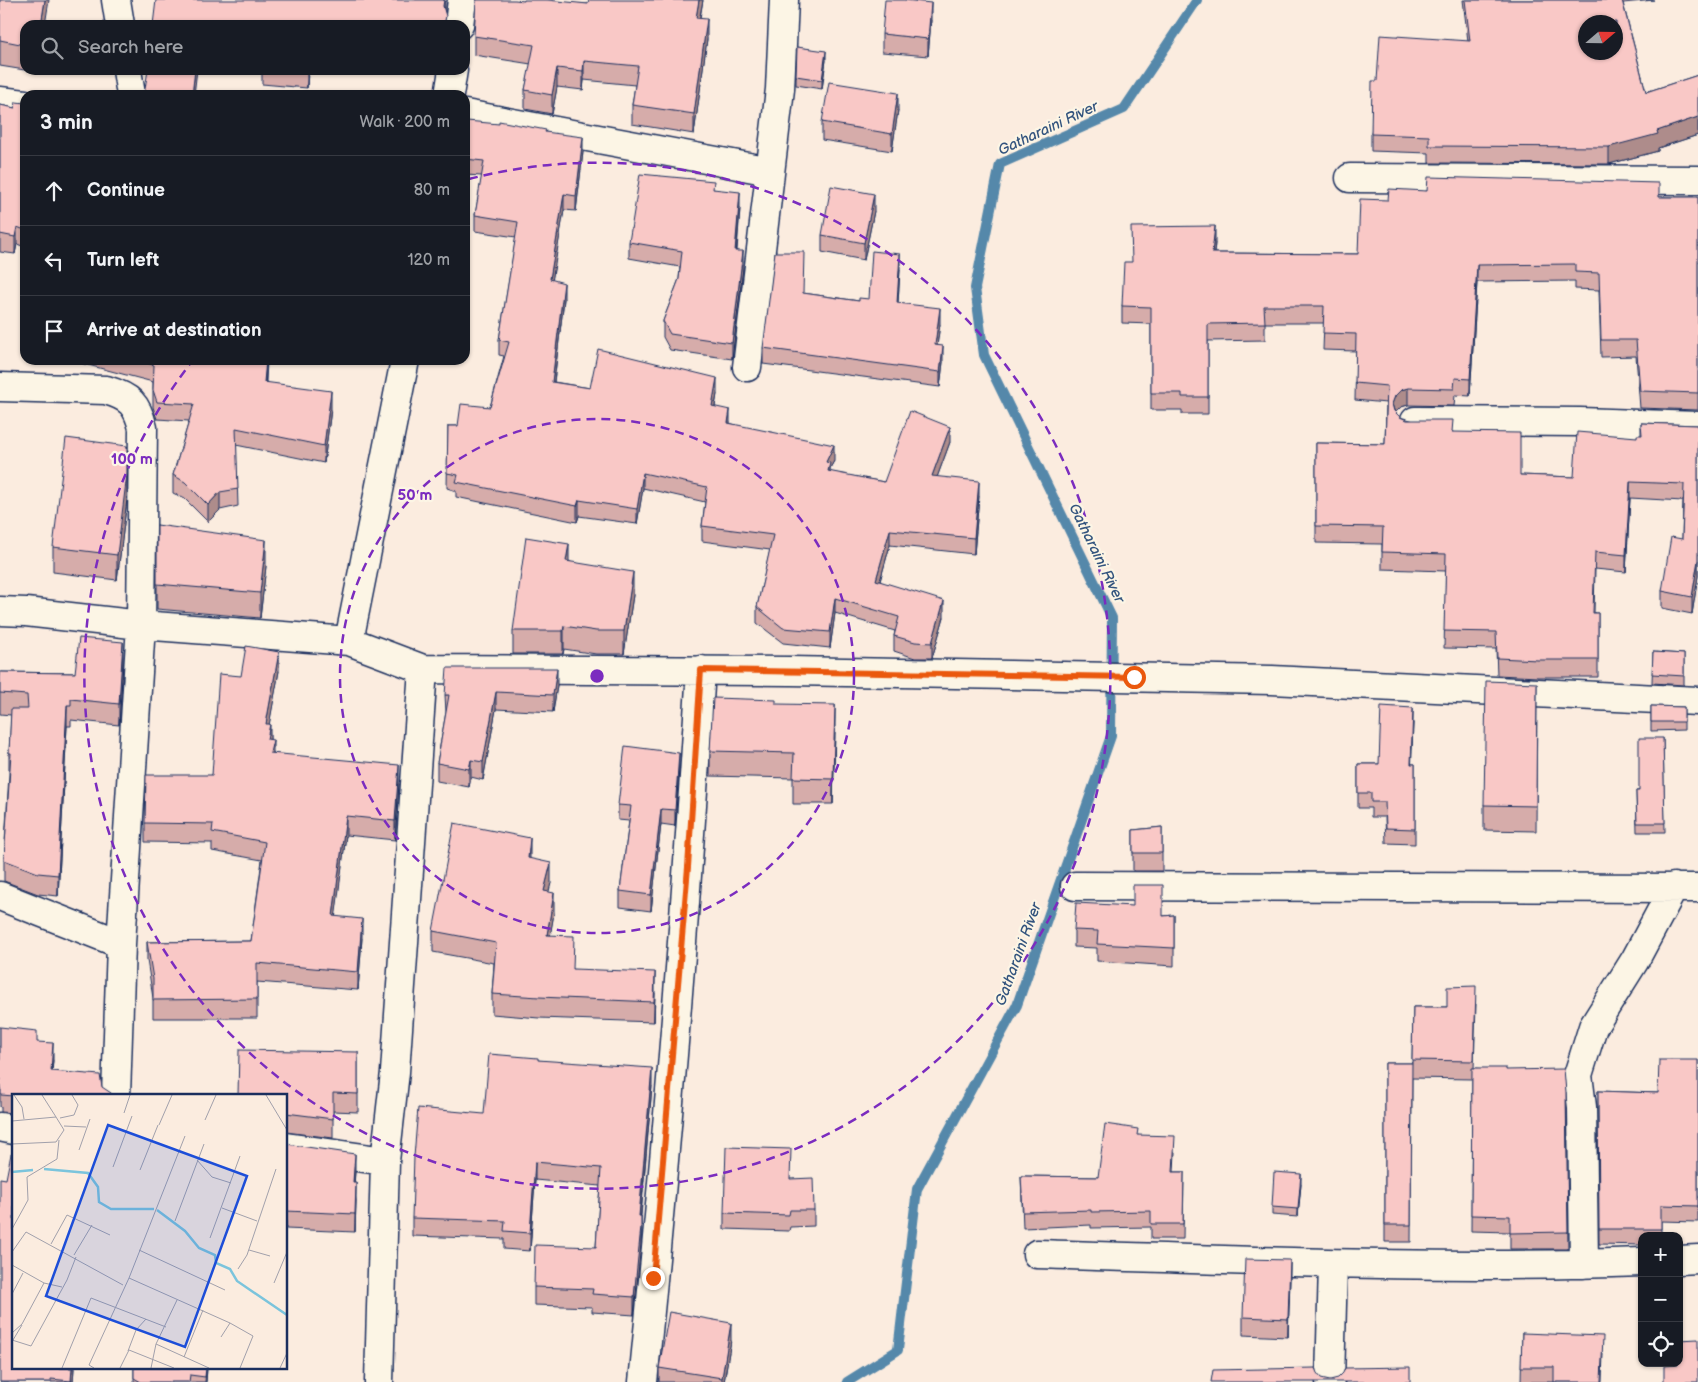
<!DOCTYPE html>
<meta charset="utf-8">
<style>
body{margin:0;font-family:"Balsamiq Sans",sans-serif;background:#20242c;color:#f1f3f6}
.controls{position:absolute;right:15px;bottom:15px;display:grid;overflow:hidden;border-radius:10px;box-shadow:0 1px 4px #0004}
.controls button{width:45px;height:45px;display:grid;place-items:center;padding:0;border:0;border-bottom:1px solid #363941;background:#171b24;color:#f1f3f6;font:25px sans-serif}
.compass{position:absolute;left:1578px;top:15px;width:45px;height:45px;border-radius:50%;background:#171b24;box-shadow:0 1px 4px #0004;rotate:70deg}
.stop{position:absolute;width:15px;height:15px;margin:-11px;border:4px solid #ea580c;border-radius:50%;background:#fff}
.stop.end{background:#ea580c;border-color:#fff;box-shadow:0 1px 5px #0008}
.list{margin:0;padding:0;list-style:none}
h2{display:flex;justify-content:space-between;align-items:center;height:65px;margin:0;padding:0 20px;font-size:21px}
h2 small{font-size:16px;font-weight:400;color:#9ea1a6}
.list li{display:grid;grid-template-columns:32px 1fr auto;gap:15px;align-items:center;box-sizing:border-box;height:70px;padding:0 20px;border-top:1px solid #363941}
.list b{display:block;font-size:19px;white-space:nowrap}
.list em{font-size:16px;font-style:normal;color:#9ea1a6}
.icon{flex:none;width:28px;height:28px;fill:none;stroke:currentColor;stroke-width:2;stroke-linecap:round;stroke-linejoin:round}
.map{position:relative;flex:none;width:1698px;height:1382px;overflow:hidden}
.search{position:absolute;background:#171b24;box-shadow:0 1px 4px #0004;left:20px;top:20px;width:450px;height:55px;display:flex;align-items:center;gap:12px;box-sizing:border-box;padding:0 18px;border-radius:15px;color:#9ea1a6;font-size:19px}
.panel{position:absolute;background:#171b24;box-shadow:0 1px 4px #0004;left:20px;top:90px;width:450px;height:275px;border-radius:15px}
.map>svg:first-child{display:block}
</style>
<div class="map">
<svg width="1698" height="1382" viewBox="0 0 1698 1382">
<rect width="100%" height="100%" fill="#fbecdf"/>
<filter id="ink" filterUnits="userSpaceOnUse"><feTurbulence type="fractalNoise" baseFrequency=".02" numOctaves="2"/><feDisplacementMap in="SourceGraphic" scale="10" xChannelSelector="R" yChannelSelector="G"/><feConvolveMatrix kernelMatrix="1 2 1 2 8 2 1 2 1" color-interpolation-filters="sRGB"/></filter>
<g filter="url(#ink)">
<g fill="none" stroke-linecap="round" stroke-linejoin="round">
<path stroke="#58a" stroke-width="10" d="M847,1382L898,1350L917,1189L1017,1005L1111,736L1112,618L984,355L975,288L1000,164L1124,109L1197,0"/>
<g stroke="#1b2f5e" stroke-width="31">
<path id="minor" d="M116,0L120,25
M459,25L462,0
M127,70L131,95
M449,95L453,70
M0,101L25,104
M465,114L770,171
M1350,178L1698,180
M747,367L780,89L784,0
M0,387L106,390C130,397 137,404 143,428L141,625L121,944L116,1096
M1415,421L1580,422L1698,426
M0,611L26,612L141,625L349,641L423,669L791,671L1272,680L1698,701
M349,641L405,360
M1075,886L1698,888
M0,896L121,944
M0,1127L14,1130
M286,1147L385,1161
M1037,1254C1238,1260 1440,1270 1642,1262
M1679,1260L1698,1259
M1584,1264L1582,1107L1578,1075L1593,1027L1635,960L1674,887
M379,1382L385,1161L395,1072L423,669
M643,1382C667,1145 686,908 701,670
M1330,1382L1333,1264"/>
</g>
<use href="#minor" stroke="#fcf5e5" stroke-width="28"/>
</g>
<path fill="#d6acaa" stroke="#1b2f5e" d="M0,0L25,25V70H38L37,72L0,66Z
M703,0L700,18L707,39L694,134L632,124V105L635,85L584,80L583,90L557,87L552,114L525,109V90L531,64L474,55V36L524,1L588,4Z
M1463,0H1654L1623,3L1646,92L1698,75V135L1658,148V151L1609,164L1429,163V153L1371,151V134L1377,81L1468,41Z
M931,20L928,56L882,52V34Z
M826,60L822,89L796,85V76Z
M262,70H308L307,88L262,84Z
M25,103V247L17,244L15,254L0,252V105L15,108Z
M898,110L892,151L822,140V122Z
M546,132L583,152L576,211L564,210L552,280L564,299L554,382L590,388L717,394L715,407L730,423L834,461L830,468V472L884,482L950,442L937,477L979,496L974,554L890,545L880,581L944,617L932,658H915L894,651V636L895,631L835,613L830,648L783,643L757,623V607L770,550L702,541V526L705,502L643,488L637,524L579,516L577,522L456,497V491L447,488L448,426H458L490,407L504,356L499,355V340L516,237L475,231V215L482,176L465,175V148Z
M714,189L740,208L737,251L743,268L732,359L670,350L663,337V321L679,279L680,267L629,258V242Z
M1427,191L1659,197H1698V410L1640,408L1636,356L1601,357L1599,290L1575,289V281L1477,282L1470,396L1455,395L1454,406L1408,405L1401,407L1395,412L1400,417L1453,432L1520,475L1574,477L1641,435V423L1698,425V576L1692,614L1662,608V591L1682,539L1683,501L1630,498L1626,572L1595,569L1594,613H1598V677H1538L1497,675L1496,649L1444,648L1446,571L1382,569V544L1316,543V443L1385,444L1386,403L1355,400L1356,351L1323,350L1324,323H1265V340L1208,341V414H1182V410H1151V324L1122,323V306L1132,262L1215,243L1214,253L1358,254L1388,200Z
M874,211L864,260L822,252V235Z
M900,269L898,303L940,324L937,345L943,362L940,387L763,364V348L803,293L859,301L869,299Z
M69,360H267L266,382L331,409L324,463L236,445L238,506L220,510L208,522L185,499L173,493V475L189,421L157,419L153,407V382Z
M127,499L117,580L53,572V547Z
M157,525L266,566L260,618L157,609Z
M569,561L633,595L624,654H596L564,649L563,654H513V631Z
M1653,652L1684,654V685L1652,683Z
M123,663L119,725L71,720V726H67L58,896L38,894L4,881V860L9,774V753L11,715L0,714V672L75,673Z
M279,671L269,724L270,739L273,753L399,784L395,840L346,835L335,916L362,938L358,990L257,982V1018H153V998L147,960V942L251,941L262,860L212,851V843L145,842V823L212,775L241,676Z
M1537,683L1536,831L1484,830V805Z
M557,685L553,712L496,709L483,780L471,777L469,787L437,781V763L446,712L445,695Z
M776,704L835,730L833,804H793V778L710,776V751Z
M1651,706L1684,707V730L1651,731Z
M1413,723L1411,764H1415V844L1386,843L1385,817H1371V808H1358V764H1379Z
M1663,738L1665,832H1637L1636,791H1639Z
M679,769L675,826L661,824L651,911L620,907V891L629,821L618,820V805Z
M1162,827V871H1133V830Z
M530,858L551,883L548,892L554,913L550,935L573,969L655,993L654,1022L539,1018L492,1014V994L494,963L433,952V931Z
M1174,915V966L1097,961V948L1074,947V930L1163,916Z
M1476,1004L1474,1068L1506,1070L1566,1092L1568,1249H1510V1232L1471,1231L1472,1079L1412,1078L1411,1242H1385V1063H1412L1413,1007H1447Z
M0,1027L37,1042L53,1060L52,1071L14,1096V1113L1,1112V1107H0Z
M358,1052V1112L333,1111V1138L286,1132V1096Z
M538,1060L652,1086L641,1216V1245L634,1315L592,1312V1307L534,1305V1287L596,1247L600,1186L535,1180L530,1251L504,1249V1239L412,1236V1218L484,1114Z
M1698,1060V1222L1661,1221V1236H1642V1245L1599,1244L1598,1091L1658,1093Z
M1138,1135L1175,1152L1174,1172H1184L1183,1239H1151V1227L1091,1228V1225L1023,1228L1021,1176L1098,1177Z
M286,1144L355,1172L354,1182L356,1201L355,1232L286,1229Z
M791,1179L814,1210V1226L790,1227L789,1231L724,1229V1213Z
M1301,1183L1298,1217L1272,1215V1207Z
M1290,1278L1288,1337L1243,1335V1317Z
M1522,1333L1603,1353L1602,1382H1521Z
M731,1340L724,1382H659V1368Z
M74,1368L73,1382H0Z
M134,1368H207L206,1382H134Z"/>
<path fill="#ae8c8b" stroke="#1b2f5e" d="M45,0H49L45,25H41Z
M444,0H445V9L443,24Z
M699,0H703L696,37V18Z
M931,3V20L928,56V39Z
M707,19V39L694,134V114Z
M826,51V60L822,89V80Z
M584,61V80L583,90V71Z
M557,68V87L552,114V95Z
M195,70H197L194,95H192Z
M307,70H308L307,88Z
M898,93V110L892,151V134Z
M1698,117V135L1658,148V151L1609,164V147Z
M583,137V152L576,211V196Z
M740,192V208L735,267V251Z
M564,194V210L550,294V279Z
M874,194V211L864,260V243Z
M1215,226V243L1212,270V253Z
M17,227V244L15,254V237Z
M743,251V268L732,359V343Z
M900,254V269L897,318V303Z
M1477,265V282L1470,396V379Z
M564,283V299L552,397V382Z
M940,308V324L935,361V345Z
M943,346V362L940,387V372Z
M266,360H267L264,399V382Z
M717,378V394L712,422V406Z
M1408,388V405L1401,407L1395,413L1392,404L1395,396L1401,390Z
M331,391V409L324,463V446Z
M730,410V425L728,423Z
M950,427V442L932,491V476Z
M834,445V461L830,468V479L826,462Z
M127,446V499L117,580V555Z
M643,473V488L637,524V509Z
M979,481V496L974,554V538Z
M1630,482V498L1626,572V555Z
M220,492V510L208,522V505Z
M579,500V516L577,522V506Z
M890,530V545L876,595V580Z
M266,540V566L260,618V593Z
M569,544V567L566,561Z
M1698,560V576L1692,614V597Z
M633,572V595L624,654V631Z
M835,598V613L830,648V632Z
M944,601V617L932,658V643Z
M564,626V649L563,654V631Z
M123,642V663L119,725V704Z
M279,652V671L266,742V724Z
M557,668V685L553,712V695Z
M496,692V709L483,780V762Z
M67,705V726L58,896V875Z
M835,705V730L833,804V779Z
M1413,708V723L1411,779V764Z
M270,724V743L267,739Z
M273,740V758L270,753Z
M679,753V769L675,826V810Z
M471,760V777L469,787V769Z
M399,765V784L395,840V821Z
M661,809V824L651,911V895Z
M346,816V835L333,935V916Z
M530,838V858L528,878V858Z
M551,863V883L544,912V891Z
M554,893V913L547,955V935Z
M362,919V938L358,990V972Z
M655,972V993L654,1022V1002Z
M53,1043V1060L51,1088V1071Z
M652,1068V1086L639,1234V1216Z
M355,1154V1172L353,1201V1182Z
M535,1162V1180L530,1251V1233Z
M1301,1174V1183L1298,1217V1209Z
M356,1182V1201L355,1232V1214Z
M641,1216V1245L634,1315V1297Z
M1290,1260V1278L1288,1337V1319Z
M731,1323V1340L724,1382H722V1378Z
M72,1368H74L73,1382H71Z
M206,1368H207L206,1382H205Z"/>
<path fill="#f9c8c6" stroke="#1b2f5e" fill-rule="evenodd" d="M0,0H45L41,25H25V45L0,40Z
M156,0H444L443,6L446,16L444,25H153Z
M476,0H515L524,1V0H547L588,4L589,0H699L696,18L707,19L694,114L632,105L638,66L584,61L583,71L557,68L552,95L525,90L534,45L474,36Z
M885,0H904L931,3L928,39L882,34Z
M1465,0H1622L1646,92L1698,75V117L1657,131L1658,134L1609,147L1429,146V136L1371,134L1372,81H1377L1380,35L1470,41ZM1586,22H1616V52H1586Z
M797,47L826,51L822,80L796,76Z
M148,70H195L192,95H144Z
M829,82L898,93L892,134L822,122Z
M16,102L25,103V230L17,227L15,237L0,234V105L15,108Z
M467,121L499,124V121L546,130L545,132L583,137L576,196L564,194L550,279L564,283L552,382L590,388L598,349L717,378L712,406L730,410L728,423L834,445L826,462L830,463L828,471L884,482L910,411L950,427L932,476L979,481L974,538L890,530L876,580L944,601L932,643L915,642L894,636L899,617L835,598L830,632L783,628L757,607L773,535L702,526L707,487L643,473L637,509L579,500L577,506L456,482L458,475L447,473L448,426H458L461,404L490,407L509,342L499,340L518,222L475,215L484,161L465,159V148Z
M640,174L714,181L713,189L740,192L735,251H743L732,343L670,334L663,321L679,279L682,251L629,242Z
M1428,177L1659,183V197H1698V393L1640,391L1636,340H1601L1599,273L1575,272V264L1477,265L1470,379L1455,378L1454,389L1408,388L1401,390L1395,396L1392,404L1394,411L1400,417L1407,420H1453L1452,432L1520,433V475L1574,477L1577,432L1637,437V435H1642L1641,423L1698,425V560L1692,597L1662,591L1671,537L1682,539L1684,484L1630,482L1626,555L1595,552L1593,613H1598V660H1538L1497,658L1496,632L1444,631L1446,554L1382,552L1383,527L1316,526V443L1385,444L1387,386L1355,383L1356,334L1323,333L1324,306H1264L1265,323L1208,324V397H1182V393H1151V307L1122,306L1124,262H1132L1131,227L1215,226L1212,253L1358,254L1360,199L1388,200L1389,189L1427,191Z
M831,186L874,194L864,243L822,235Z
M872,251L900,254L897,303L940,308L935,345L943,346L940,372L763,348L775,252H804L803,293L859,301V298L869,299Z
M135,360H266L264,382L331,391L324,446L236,428L238,489L220,492L208,505L185,482L173,475L194,404L157,402L153,390L154,365Z
M66,438L127,446V474L117,555L53,547Z
M157,525L266,540L260,593L157,584Z
M526,537L569,544L566,561L633,572L624,631H596L564,626L563,631H513Z
M79,638L123,642L119,704L71,699V705H67L58,875L38,873L4,860L11,753H9L11,709H28L27,695L0,693V672L75,673Z
M246,646L279,652L266,724H270L267,739L273,740L270,753L399,765L395,821L346,816L333,916L362,919L358,972L257,963V999L153,1000V979L147,942L251,941L265,842L212,832L213,824L145,823L146,775H212L219,674L241,676Z
M1653,652L1684,654V676L1652,674Z
M447,668H557L553,695L496,692L483,762L471,760L469,769L437,763L449,695H445Z
M1486,681L1537,683L1536,806L1484,805Z
M713,698L776,700V704L835,705L833,779L793,778L794,753L710,751Z
M1381,706L1413,708L1411,764H1415V829L1386,828L1385,802H1371V793H1358V764H1379Z
M1651,706L1684,707V722H1651Z
M1639,738H1663L1665,823H1637L1636,791H1639Z
M625,746L679,753L675,810L661,809L651,895L620,891L631,806L618,805Z
M454,823L530,838L528,858L551,863L544,891L554,893L547,935L574,936L573,969L655,972L654,1002L539,997L492,994L496,943L433,931Z
M1162,827V853H1133V830Z
M1133,885H1163V916L1174,915V948L1097,944L1098,931L1074,930L1076,903L1133,906Z
M1476,986L1474,1061L1412,1060L1413,1007H1447V987Z
M0,1027L37,1031V1042L53,1043L51,1071L100,1075L102,1087L111,1093V1096H14L1,1095V1090L0,1089Z
M239,1050L358,1052V1094L333,1093V1119L286,1113V1096H238Z
M489,1054L538,1058V1060L652,1068L639,1216H641V1227L634,1297L592,1294L593,1289L534,1287L535,1245L596,1247L601,1168L535,1162L530,1233L504,1231L505,1221L412,1218L414,1157L418,1108L484,1114Z
M1659,1060H1698V1206L1661,1205V1229H1599L1598,1091L1658,1093Z
M1385,1063H1412L1411,1225H1385Z
M1472,1068H1506V1070L1564,1069L1566,1092L1568,1232L1510,1233V1216L1471,1215Z
M1105,1124L1138,1129L1137,1135L1175,1136L1173,1172H1184L1183,1224H1151V1211L1091,1212V1210L1023,1212L1021,1176L1098,1177Z
M286,1144L355,1154L353,1182H356L355,1214L286,1211Z
M726,1147L791,1149L790,1179L813,1178L814,1210H790L789,1215L724,1213Z
M11,1154L14,1155V1368H72L71,1381L51,1379V1382H0V1178L6,1179Z
M1274,1172L1301,1174L1298,1209L1272,1207Z
M1245,1259L1290,1260L1288,1319L1243,1317Z
M669,1312L731,1323L722,1378L659,1368Z
M1522,1333L1603,1336L1601,1382H1554V1367H1521Z
M1698,1339V1382H1664V1366L1678,1365V1363H1679V1340Z
M1410,1367V1382H1211L1213,1370L1315,1368L1317,1373L1321,1378L1330,1380L1338,1378L1343,1373L1345,1368Z
M134,1368H206L205,1377L190,1375L189,1382H141L134,1378Z"/>
</g>
<g fill="none" stroke-linecap="round" stroke-linejoin="round" filter="url(#ink)">
<path stroke="#ea580c" stroke-width="6" d="M653,1278L688,867L701,670L1134,677"/>
</g>
<g fill="none" stroke="#7b2cbf" stroke-width="2.5" stroke-dasharray="9 6">
<circle cx="597" cy="676" r="257"/>
<path d="M469 179A513 513 0 1 1 193 360"/>
</g>
<g text-anchor="middle" stroke-width="4.5" stroke-linejoin="round" paint-order="stroke">
<g font-size="15" font-style="italic" fill="#33547e" stroke="#fcf5e5">
<text transform="translate(1048 128) rotate(-25)" y="5">Gatharaini River</text>
<text transform="translate(1097 553) rotate(64)" y="5">Gatharaini River</text>
<text transform="translate(1018 954) rotate(-70)" y="5">Gatharaini River</text>
</g>
</g>
<g transform="translate(12 1094)">
<rect width="275" height="275" fill="#fbecdf"/>
<path fill="none" stroke="#7bc4dc" stroke-width="2.5" d="M32,75L76,79L86,93L87,108L99,115H142M0,78L21,76M145,116L173,137L187,154L203,161L204,169L218,175L225,187L275,221"/>
<path fill="none" stroke="#a1a0ab" stroke-width="1" d="M2,1L10,13L12,25M30,1L44,23M254,1L275,36M112,19L118,1M48,24L62,21L66,11L60,1M193,26L204,1M0,27L44,23L52,36L44,48L0,50M147,31L160,1M52,32L74,33M67,56L78,25M185,66L200,83L219,89M101,73L120,22M128,76L146,31M210,114L245,127M163,127L192,50M0,135L16,106L15,83L45,65L47,46M198,144L228,62M39,150L55,121L98,141M127,156L213,196M237,156L258,162M0,158L14,138L111,191M62,161L80,131M0,171L32,189L50,193M226,175L235,161L264,75M117,184L218,229L209,243M262,189L275,158M0,200L11,179M218,229L241,242L228,274M0,239L10,230L32,189M0,246L19,252L55,186L64,163M1,246L10,231M144,250L197,274M116,257L124,236L134,225M172,263L191,216M50,274L79,204L154,233M82,274L77,271L117,184L173,42M108,274L117,256L162,274M139,274L144,250L165,206M268,274L275,259"/>
<path fill="#1d4ed8" fill-opacity="0.15" stroke="#1d4ed8" stroke-width="2.5" d="M96,31L235,82L173,253L34,202Z"/>
<rect width="275" height="275" fill="none" stroke="#1b2f5e" stroke-width="2.5"/>
</g>
<circle cx="597" cy="676" r="8" fill="#7b2cbf" stroke="#fcf5e5" stroke-width="2.5"/>
<g font-size="15" text-anchor="middle" font-weight="bold" fill="#7b2cbf" stroke="#fcf5e5" stroke-width="4.5" stroke-linejoin="round" paint-order="stroke">
<text x="132" y="464">100 m</text>
<text x="415" y="500">50 m</text>
</g>
</svg>
<div class="controls">
<button>+</button>
<button>−</button>
<button><svg class="icon" aria-label="locate" viewBox="0 0 24 24"><circle cx="12" cy="12" r="6"/><path d="M12 2v4M12 18v4M2 12h4M18 12h4"/></svg></button>
</div>
<svg class="compass" viewBox="-18 -18 36 36"><path d="M0-13l5 13h-10z" fill="#e53935"/><path d="M0 13l5-13h-10z" fill="#9ea1a6"/></svg>
<div class="stop" style="left:1134px;top:677px"></div>
<div class="stop end" style="left:653px;top:1278px"></div>
<div class="search"><svg class="icon" aria-label="search" viewBox="0 0 24 24"><circle cx="10" cy="10" r="6"/><path d="M15 15l6 6"/></svg>Search here</div>
<section class="panel">
<h2>3 min<small>Walk · 200 m</small></h2>
<ul class="list">
<li><svg class="icon" aria-label="ahead" viewBox="0 0 24 24"><path d="M12 20V5M6 11l6-6 6 6"/></svg><div><b>Continue</b></div><em>80 m</em></li>
<li><svg class="icon" aria-label="left" viewBox="0 0 24 24"><path d="M17 20v-9H6M10 6l-5 5 5 5"/></svg><div><b>Turn left</b></div><em>120 m</em></li>
<li><svg class="icon" aria-label="arrive" viewBox="0 0 24 24"><path d="M6 21V4h12l-3 4 3 4H6"/></svg><div><b>Arrive at destination</b></div></li>
</ul>
</section>
</div>
